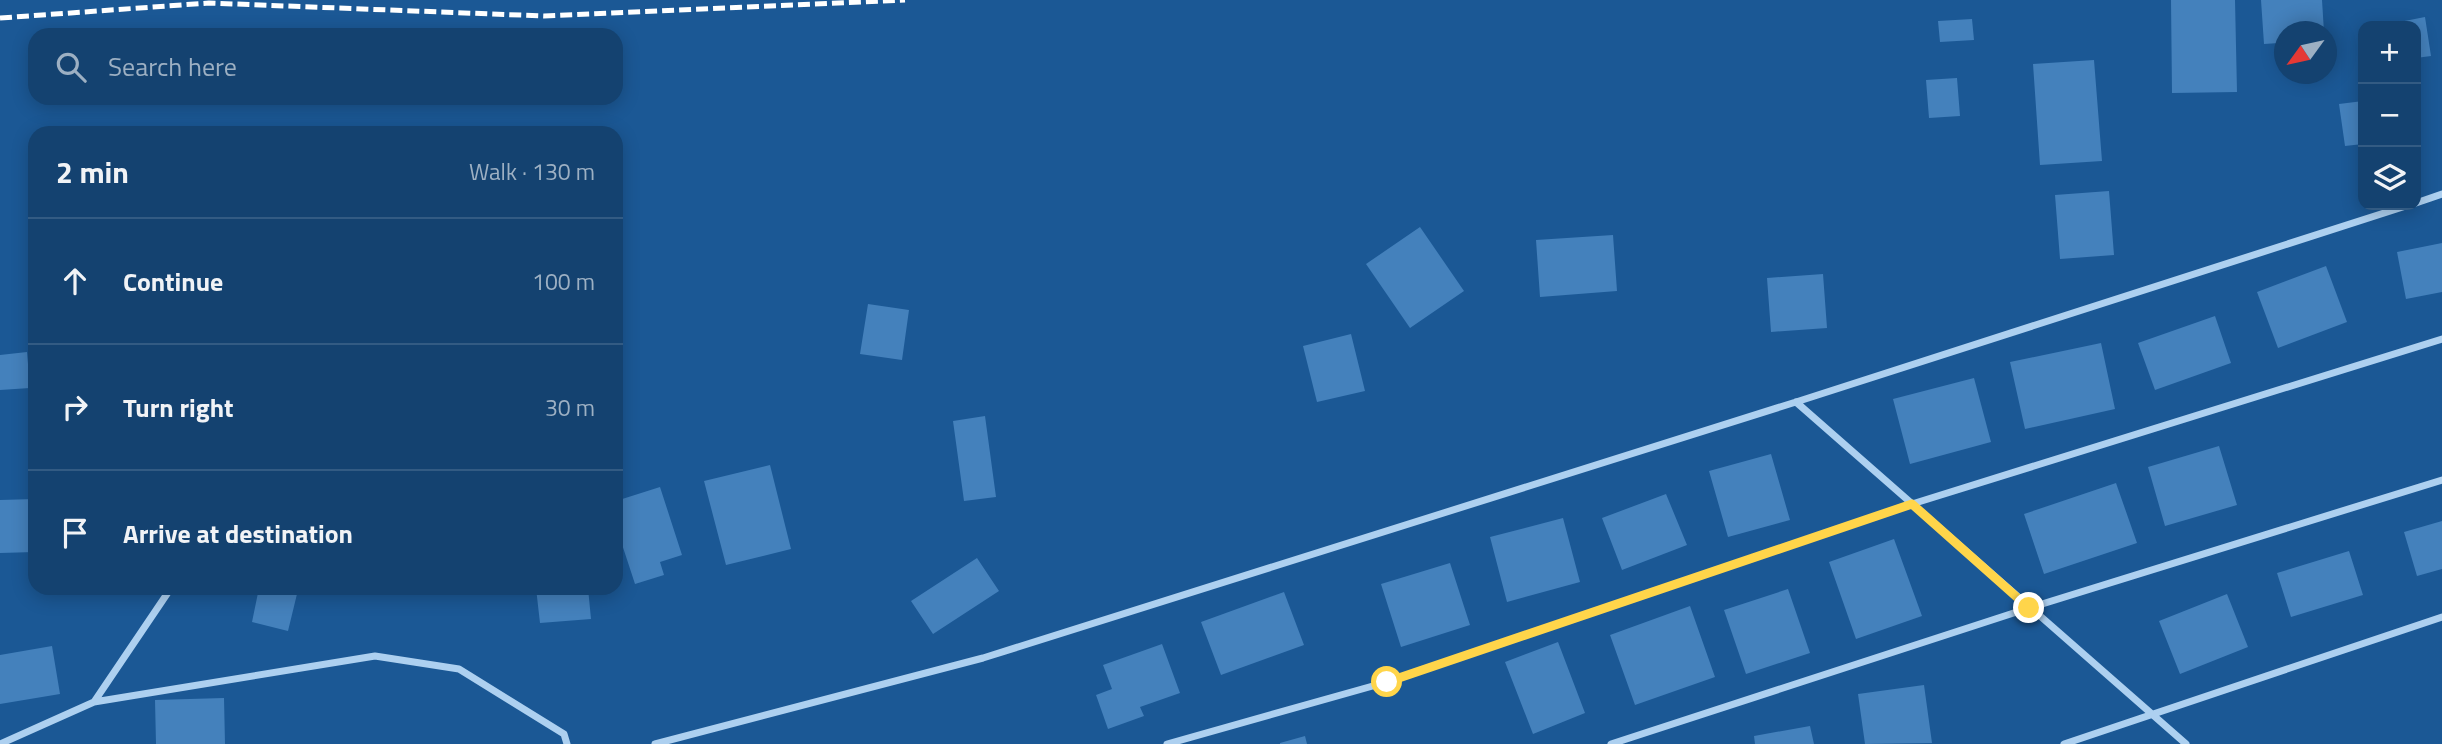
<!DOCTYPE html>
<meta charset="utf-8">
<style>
body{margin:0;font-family:"Titillium Web",sans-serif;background:#1d4975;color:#f1f3f6}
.controls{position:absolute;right:21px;top:21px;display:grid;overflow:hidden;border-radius:14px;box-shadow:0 4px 18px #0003}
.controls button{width:63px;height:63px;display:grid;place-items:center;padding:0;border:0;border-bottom:2px solid #335b83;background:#144270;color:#f1f3f6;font:35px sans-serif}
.compass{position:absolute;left:2274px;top:21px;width:63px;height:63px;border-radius:50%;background:#144270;box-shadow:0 4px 18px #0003;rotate:237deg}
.stop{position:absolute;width:21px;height:21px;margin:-16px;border:5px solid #ffd54a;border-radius:50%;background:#fff}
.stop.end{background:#ffd54a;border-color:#fff;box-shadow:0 2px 7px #0008}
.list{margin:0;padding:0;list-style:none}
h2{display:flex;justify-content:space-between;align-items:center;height:91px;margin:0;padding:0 28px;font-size:30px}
h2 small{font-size:23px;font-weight:400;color:#9db0c3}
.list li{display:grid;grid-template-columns:46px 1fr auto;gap:21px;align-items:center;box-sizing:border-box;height:126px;padding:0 28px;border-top:2px solid #335b83}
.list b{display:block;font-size:26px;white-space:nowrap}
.list em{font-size:23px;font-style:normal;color:#9db0c3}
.icon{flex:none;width:38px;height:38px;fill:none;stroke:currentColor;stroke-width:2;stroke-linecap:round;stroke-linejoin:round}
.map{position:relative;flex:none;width:2442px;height:744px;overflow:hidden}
.search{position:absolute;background:#144270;box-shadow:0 4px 18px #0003;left:28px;top:28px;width:595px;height:77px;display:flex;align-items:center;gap:18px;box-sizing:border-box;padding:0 24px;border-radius:21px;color:#9db0c3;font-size:26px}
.panel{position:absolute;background:#144270;box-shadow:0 4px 18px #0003;left:28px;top:126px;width:595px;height:469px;border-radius:21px}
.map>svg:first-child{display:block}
</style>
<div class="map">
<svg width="2442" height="744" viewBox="0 0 2442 744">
<rect width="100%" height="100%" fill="#1b5895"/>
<path fill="#4481bc" d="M2171,0H2235L2237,92L2172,93Z
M2261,0H2322L2324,32H2284V64H2281L2279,43L2264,44Z
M2425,17L2431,56L2416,58V26H2379Z
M1972,19L1974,40L1940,42L1938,21Z
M2094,60L2102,161L2040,165L2033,64Z
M1957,78L1960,116L1929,118L1926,80Z
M2363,101V144L2345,146L2339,104Z
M2109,191L2114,255L2060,259L2055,195Z
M1420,227L1464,291L1410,328L1366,264Z
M1613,235L1617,291L1540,297L1536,240Z
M2442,243V292L2406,299L2397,252Z
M2326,266L2347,322L2278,348L2257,292Z
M1823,274L1827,328L1771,332L1767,278Z
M868,304L909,310L902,360L860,354Z
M2215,316L2231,363L2155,390L2138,343Z
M1351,334L1365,391L1317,402L1303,346Z
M2101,343L2115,409L2025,429L2010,362Z
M27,352L30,388L0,390V355Z
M1974,378L1991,442L1910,464L1893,399Z
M985,416L996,497L964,501L953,421Z
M2219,446L2237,505L2165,526L2148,467Z
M1771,454L1790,520L1728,537L1709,471Z
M770,465L791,549L726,565L704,481Z
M2116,483L2137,543L2044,574L2024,514Z
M660,487L682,555L660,562L664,575L635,584L616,526V501Z
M1666,494L1687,545L1622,570L1602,518Z
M35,499V552L0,553V500Z
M1563,518L1580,582L1507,602L1490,537Z
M2442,521V569L2417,576L2404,532Z
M1894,539L1922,616L1856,639L1829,562Z
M2349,551L2363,595L2291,617L2277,573Z
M977,558L999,591L933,634L911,601Z
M1450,563L1470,625L1401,647L1381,584Z
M259,588H273L297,594L288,631L252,622Z
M536,588H588L591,619L540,623Z
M1788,589L1810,653L1746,674L1724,610Z
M1284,592L1304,645L1221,675L1201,622Z
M2227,594L2248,647L2180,674L2159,621Z
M1690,606L1715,677L1635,705L1610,635Z
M1558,642L1585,713L1533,734L1505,662Z
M1162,644L1180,693L1140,707L1144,716L1108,729L1096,695L1112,689L1103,665Z
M52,646L60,694L0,704V655Z
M1924,685L1932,743L1865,744L1858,694Z
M224,698L225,744H156L155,700Z
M1810,726L1814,744H1755L1754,736Z
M1305,736L1307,744H1280V743Z"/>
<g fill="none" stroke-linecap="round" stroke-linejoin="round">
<path stroke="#add0f0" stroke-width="7" d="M2416,203L2442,194
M1796,402L2186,744
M94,702L171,588
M0,744L94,702L375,656L459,669L564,734L567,744
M655,744L983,658L1796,402L2409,205
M1167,744L1387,682L1912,504L2442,339
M1611,744L2029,608L2442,480
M2064,744L2442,617"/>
<path stroke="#fff" stroke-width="5" stroke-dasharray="12 5" stroke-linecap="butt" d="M0,18L209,3L544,16L905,0"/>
</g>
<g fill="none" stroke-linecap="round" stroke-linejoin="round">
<path stroke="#ffd54a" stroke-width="9" d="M1387,682L1912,504L2029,608"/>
</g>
</svg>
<div class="controls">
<button>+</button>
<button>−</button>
<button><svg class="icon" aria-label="layers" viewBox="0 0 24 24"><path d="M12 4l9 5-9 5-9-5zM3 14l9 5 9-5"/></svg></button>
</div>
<svg class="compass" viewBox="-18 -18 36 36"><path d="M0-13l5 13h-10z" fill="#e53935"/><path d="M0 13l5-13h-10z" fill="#9db0c3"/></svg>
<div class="stop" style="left:1387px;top:682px"></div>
<div class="stop end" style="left:2029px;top:608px"></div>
<div class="search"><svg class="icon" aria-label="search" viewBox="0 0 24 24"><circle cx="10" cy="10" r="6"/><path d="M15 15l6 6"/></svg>Search here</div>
<section class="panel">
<h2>2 min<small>Walk · 130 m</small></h2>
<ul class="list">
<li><svg class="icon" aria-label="ahead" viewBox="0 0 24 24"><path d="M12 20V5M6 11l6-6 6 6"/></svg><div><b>Continue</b></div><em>100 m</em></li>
<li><svg class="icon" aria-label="right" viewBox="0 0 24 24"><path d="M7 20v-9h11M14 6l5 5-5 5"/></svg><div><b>Turn right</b></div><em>30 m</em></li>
<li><svg class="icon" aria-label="arrive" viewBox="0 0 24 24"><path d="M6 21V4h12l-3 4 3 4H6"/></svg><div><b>Arrive at destination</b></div></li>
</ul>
</section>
</div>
